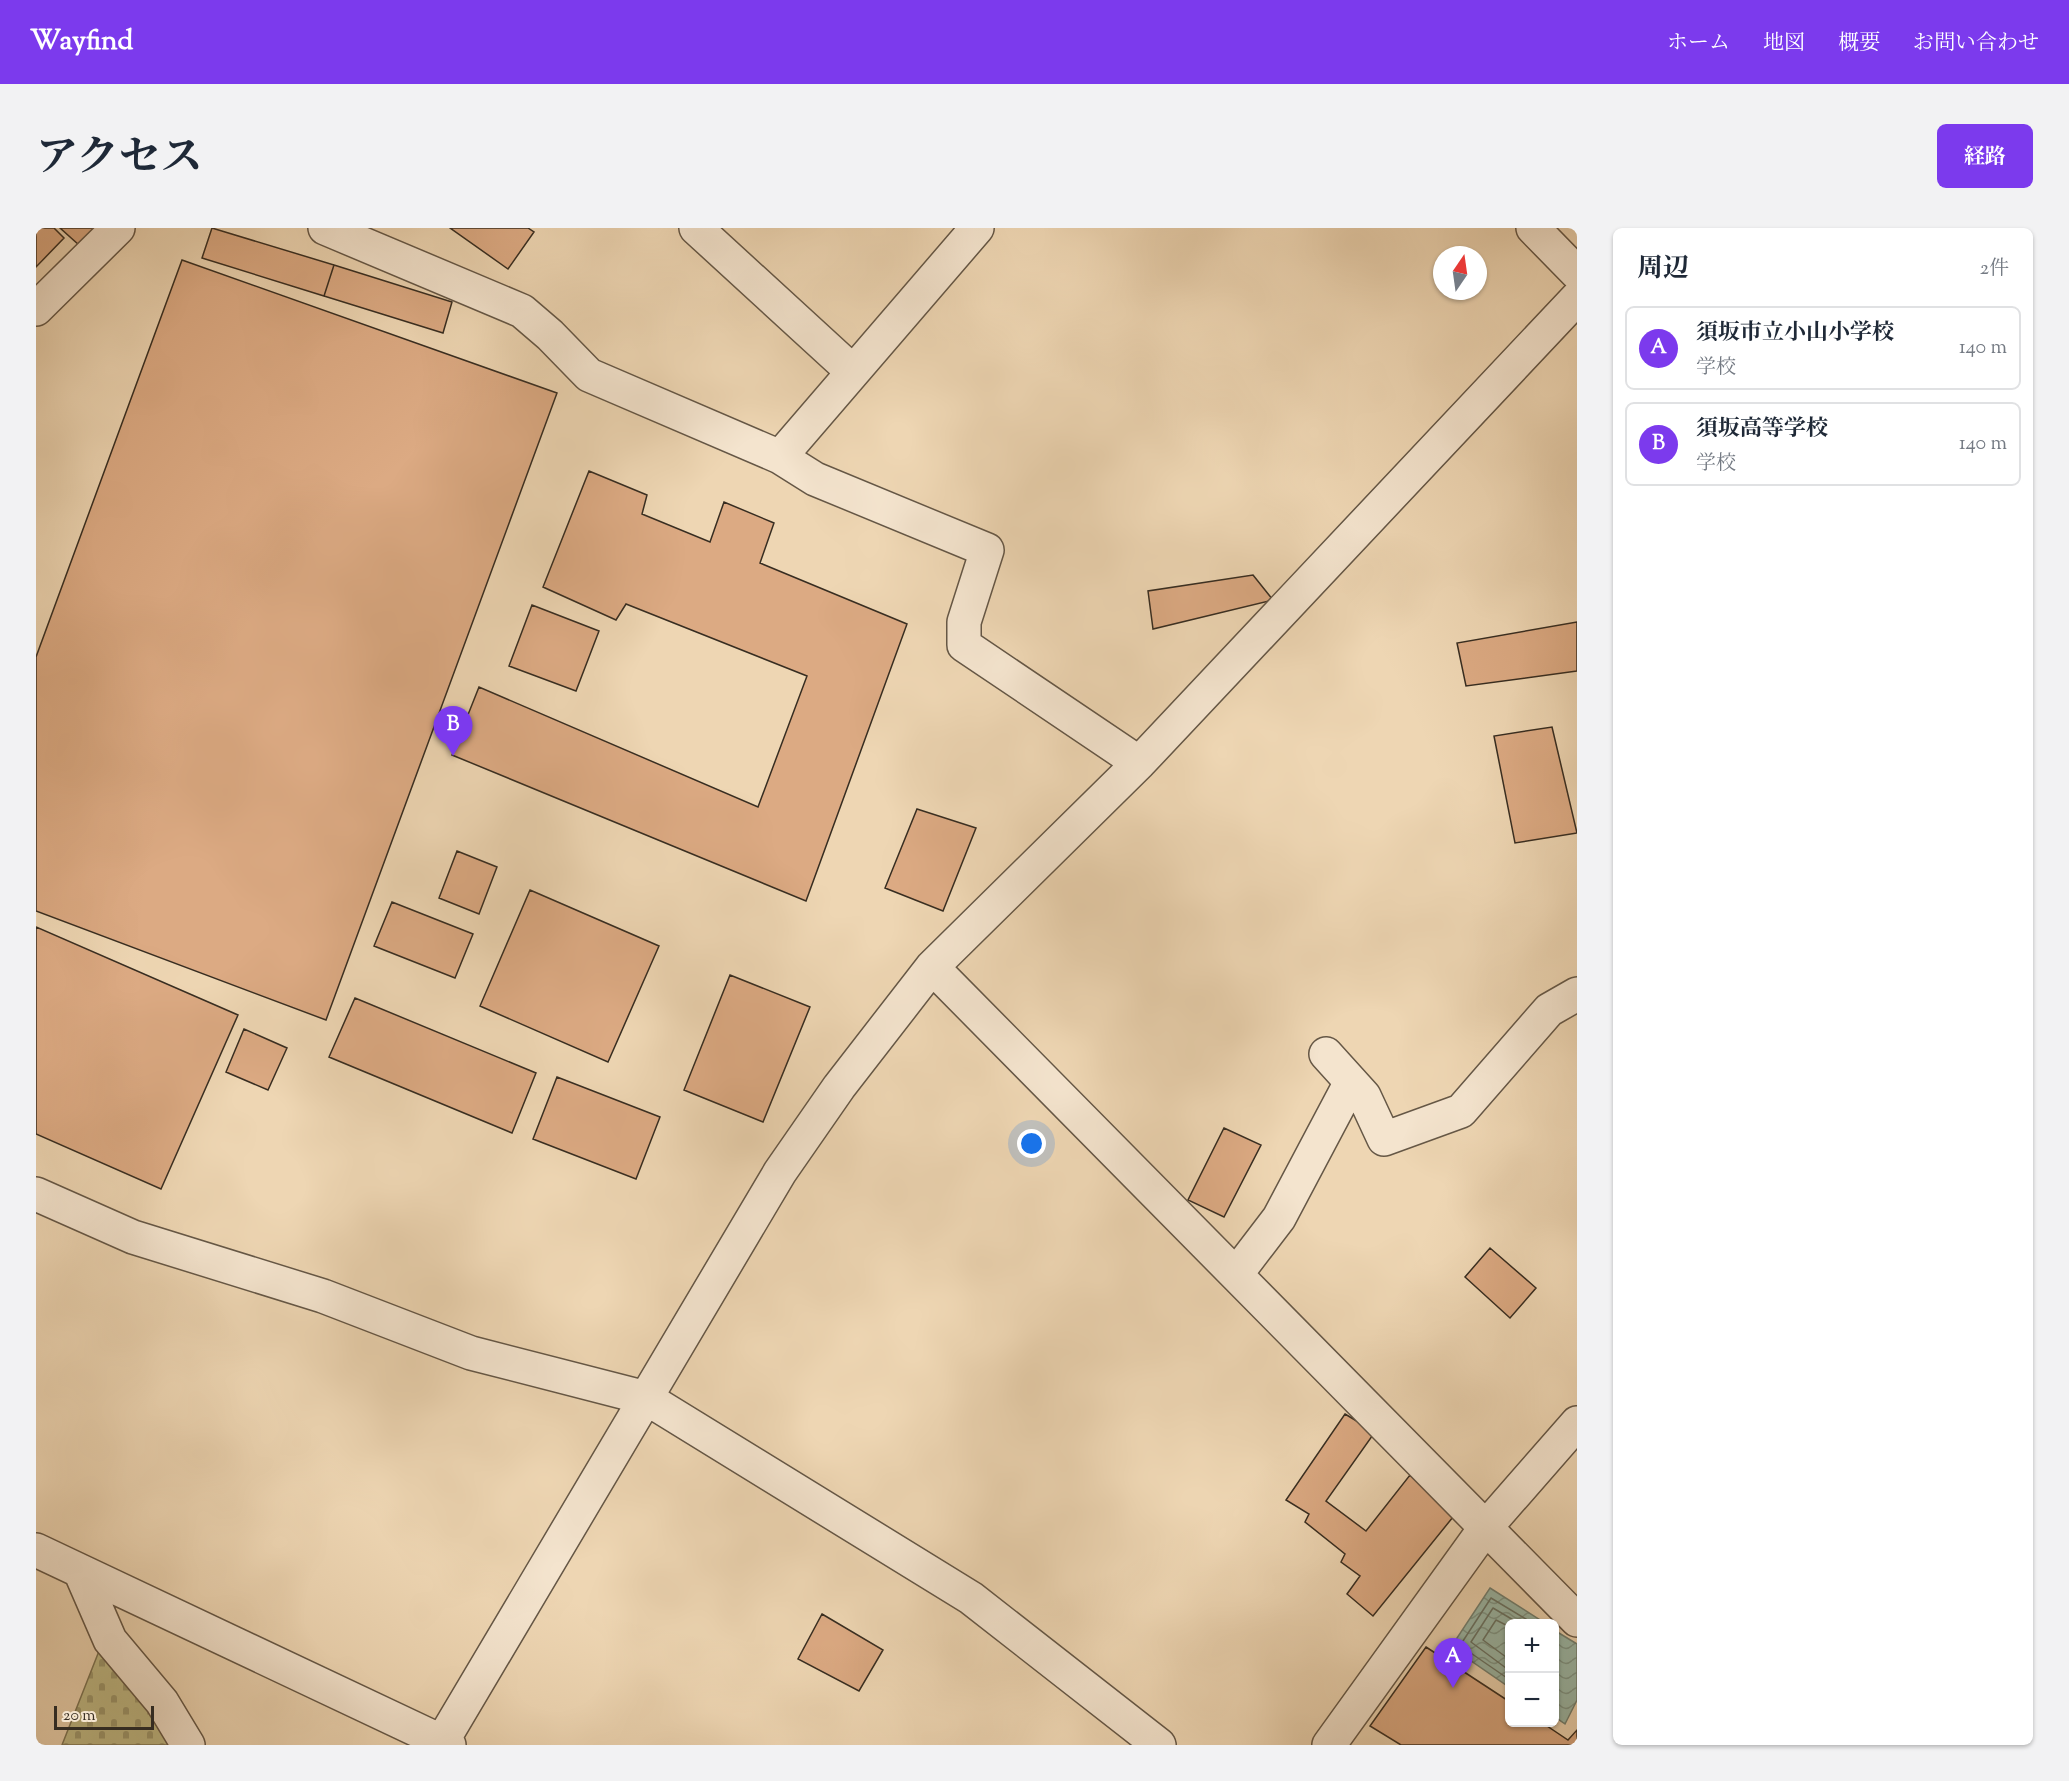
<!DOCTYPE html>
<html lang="ja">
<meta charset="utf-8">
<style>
body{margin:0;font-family:"Sorts Mill Goudy","Noto Serif JP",serif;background:#f2f2f3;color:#1f2937}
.controls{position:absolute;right:18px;bottom:18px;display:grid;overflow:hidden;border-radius:9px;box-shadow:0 2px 4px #0004}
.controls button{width:54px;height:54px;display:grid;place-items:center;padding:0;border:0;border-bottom:2px solid #e0e1e3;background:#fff;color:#1f2937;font:30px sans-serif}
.compass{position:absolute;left:1397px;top:18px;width:54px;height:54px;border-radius:50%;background:#fff;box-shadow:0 2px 4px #0004;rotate:13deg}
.scale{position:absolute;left:18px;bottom:15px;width:100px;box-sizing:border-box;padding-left:6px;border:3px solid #372d21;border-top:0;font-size:16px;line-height:21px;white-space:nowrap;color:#372d21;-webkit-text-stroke:4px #f4e4ce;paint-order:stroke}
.you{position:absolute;left:996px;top:916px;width:21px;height:21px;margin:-15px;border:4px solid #fff;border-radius:50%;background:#1a73e8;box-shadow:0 0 0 9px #1a73e833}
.badge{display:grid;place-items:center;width:39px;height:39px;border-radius:50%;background:#7c3aed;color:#fff;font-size:20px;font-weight:700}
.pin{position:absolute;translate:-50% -50px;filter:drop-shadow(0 2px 3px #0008)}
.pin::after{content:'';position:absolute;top:32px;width:21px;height:18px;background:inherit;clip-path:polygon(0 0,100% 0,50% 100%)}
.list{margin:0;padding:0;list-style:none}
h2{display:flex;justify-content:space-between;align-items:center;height:78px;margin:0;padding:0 24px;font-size:26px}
h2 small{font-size:20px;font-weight:400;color:#747a83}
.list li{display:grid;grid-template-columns:39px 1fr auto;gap:18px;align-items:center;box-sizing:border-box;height:84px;margin:0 12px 12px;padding:0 12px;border:2px solid #e0e1e3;border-radius:9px}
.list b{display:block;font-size:22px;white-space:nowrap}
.list p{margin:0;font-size:20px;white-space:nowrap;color:#747a83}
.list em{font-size:20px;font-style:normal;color:#747a83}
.map{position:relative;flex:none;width:1541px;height:1517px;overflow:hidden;border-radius:9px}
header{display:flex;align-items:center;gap:36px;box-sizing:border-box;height:84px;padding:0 30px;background:#7c3aed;color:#fff}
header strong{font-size:28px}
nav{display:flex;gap:33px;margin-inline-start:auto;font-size:21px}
.intro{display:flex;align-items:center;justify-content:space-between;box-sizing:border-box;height:144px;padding:0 36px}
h1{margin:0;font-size:42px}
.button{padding:15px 27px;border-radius:9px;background:#7c3aed;color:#fff;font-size:21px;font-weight:700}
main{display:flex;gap:36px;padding:0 36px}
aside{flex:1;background:#fff;border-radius:9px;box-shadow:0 2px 4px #0004}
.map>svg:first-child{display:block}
</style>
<header>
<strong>Wayfind</strong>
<nav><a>ホーム</a><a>地図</a><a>概要</a><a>お問い合わせ</a></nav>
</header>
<div class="intro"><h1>アクセス</h1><a class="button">経路</a></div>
<main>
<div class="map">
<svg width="1541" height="1517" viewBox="0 0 1541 1517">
<defs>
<pattern id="cemetery-stones" width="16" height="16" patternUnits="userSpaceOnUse" patternTransform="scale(1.5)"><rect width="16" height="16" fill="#c0bc88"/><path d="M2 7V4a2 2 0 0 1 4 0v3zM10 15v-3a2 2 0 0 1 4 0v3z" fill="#9d996f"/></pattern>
<pattern id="water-waves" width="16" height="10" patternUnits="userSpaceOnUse" patternTransform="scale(1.5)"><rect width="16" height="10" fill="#9ab9a9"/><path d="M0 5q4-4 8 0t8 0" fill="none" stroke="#7e9789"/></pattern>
</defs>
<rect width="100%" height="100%" fill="#eed6b3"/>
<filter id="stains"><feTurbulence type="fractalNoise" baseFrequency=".00333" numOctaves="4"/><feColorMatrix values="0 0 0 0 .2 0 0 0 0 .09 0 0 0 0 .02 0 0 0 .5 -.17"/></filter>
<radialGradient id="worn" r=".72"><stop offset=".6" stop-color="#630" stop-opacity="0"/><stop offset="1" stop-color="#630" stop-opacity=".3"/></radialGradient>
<path fill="url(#cemetery-stones)" stroke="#7c7454" stroke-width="1.5" d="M65,1418L144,1517H26Z"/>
<path fill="url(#water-waves)" stroke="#728173" stroke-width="1.5" d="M1454,1360L1509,1395L1474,1396L1473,1459L1415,1419Z
M1518,1402L1541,1416V1472L1529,1496L1519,1489Z"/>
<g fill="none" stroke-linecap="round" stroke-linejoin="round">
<path stroke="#687365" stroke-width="1.5" d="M1474,1399L1460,1392L1447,1412L1474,1432
M1474,1443L1435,1414L1457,1380L1484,1396
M1474,1452L1426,1419L1425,1416L1455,1370L1498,1396"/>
</g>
<path fill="#dcaa83" stroke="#372d21" stroke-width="1.5" d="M0,0H18L28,10L0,39Z
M24,0H59L43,17Z
M176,0L298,37L288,68L166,30Z
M414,0H492L498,4L472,41Z
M146,32L521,165L290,792L0,683V429Z
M298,37L416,74L407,105L288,68Z
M553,243L611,267L606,286L674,314L688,274L738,295L724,335L871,396L770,673L416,527L443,459L722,579L771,448L590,376L580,392L507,359Z
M1217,347L1237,372L1117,401L1112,363Z
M496,377L563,403L540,463L473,438Z
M1541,394V443L1430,458L1421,415Z
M1516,499L1541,605L1479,615L1458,508Z
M881,581L940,600L907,683L849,660Z
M421,623L461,639L443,686L403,670Z
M494,662L623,718L572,834L444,778Z
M356,674L437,706L419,750L338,718Z
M0,699L202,787L125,961L0,906Z
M694,747L774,779L727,894L648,862Z
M319,770L500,845L476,905L293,829Z
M208,801L251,820L232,862L190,844Z
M521,849L624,889L600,951L497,911Z
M1188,900L1225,917L1188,989L1152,972Z
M1454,1020L1500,1060L1474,1090L1429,1049Z
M1309,1186L1339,1204L1290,1273L1330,1303L1374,1247L1417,1289L1337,1388L1311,1366L1324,1348L1305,1334L1309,1326L1269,1294L1273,1286L1250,1272Z
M786,1386L847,1422L823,1463L762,1431Z
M1390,1419L1474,1474V1494H1505L1532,1512L1541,1502V1517H1365L1334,1498Z"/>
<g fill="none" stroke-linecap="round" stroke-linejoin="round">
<g stroke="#655746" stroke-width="36">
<path id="minor" d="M289,0L486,83L514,107L553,147L744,229L779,251L951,322L928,394V417L1103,535
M660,0L816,143
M1497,0L1541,45
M0,81L82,0
M744,229L941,0
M896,739L1541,1392
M1290,826L1328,868L1348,911L1425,883L1513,782L1541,766
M0,966L97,1009L287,1068L435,1125L610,1170L935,1370L1123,1517
M1201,1045L1243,990L1315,854
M0,1322L413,1517
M44,1343L74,1412L126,1474L152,1517
M404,1517L744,944L803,859L896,739L1103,535L1541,70
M1293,1517L1450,1299L1541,1195"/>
</g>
<use href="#minor" stroke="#f4e4ce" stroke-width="33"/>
</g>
<rect width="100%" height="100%" filter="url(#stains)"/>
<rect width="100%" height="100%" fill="url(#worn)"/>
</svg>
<div class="controls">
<button>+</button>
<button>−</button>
</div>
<svg class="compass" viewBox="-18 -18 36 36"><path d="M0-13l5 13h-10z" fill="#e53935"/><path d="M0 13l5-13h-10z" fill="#747a83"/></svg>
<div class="scale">20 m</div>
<div class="you"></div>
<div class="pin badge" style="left:1417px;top:1460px">A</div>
<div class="pin badge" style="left:417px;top:528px">B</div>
</div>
<aside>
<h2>周辺<small>2件</small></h2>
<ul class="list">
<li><span class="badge">A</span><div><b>須坂市立小山小学校</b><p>学校</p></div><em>140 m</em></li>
<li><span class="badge">B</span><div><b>須坂高等学校</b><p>学校</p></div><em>140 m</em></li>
</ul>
</aside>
</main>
